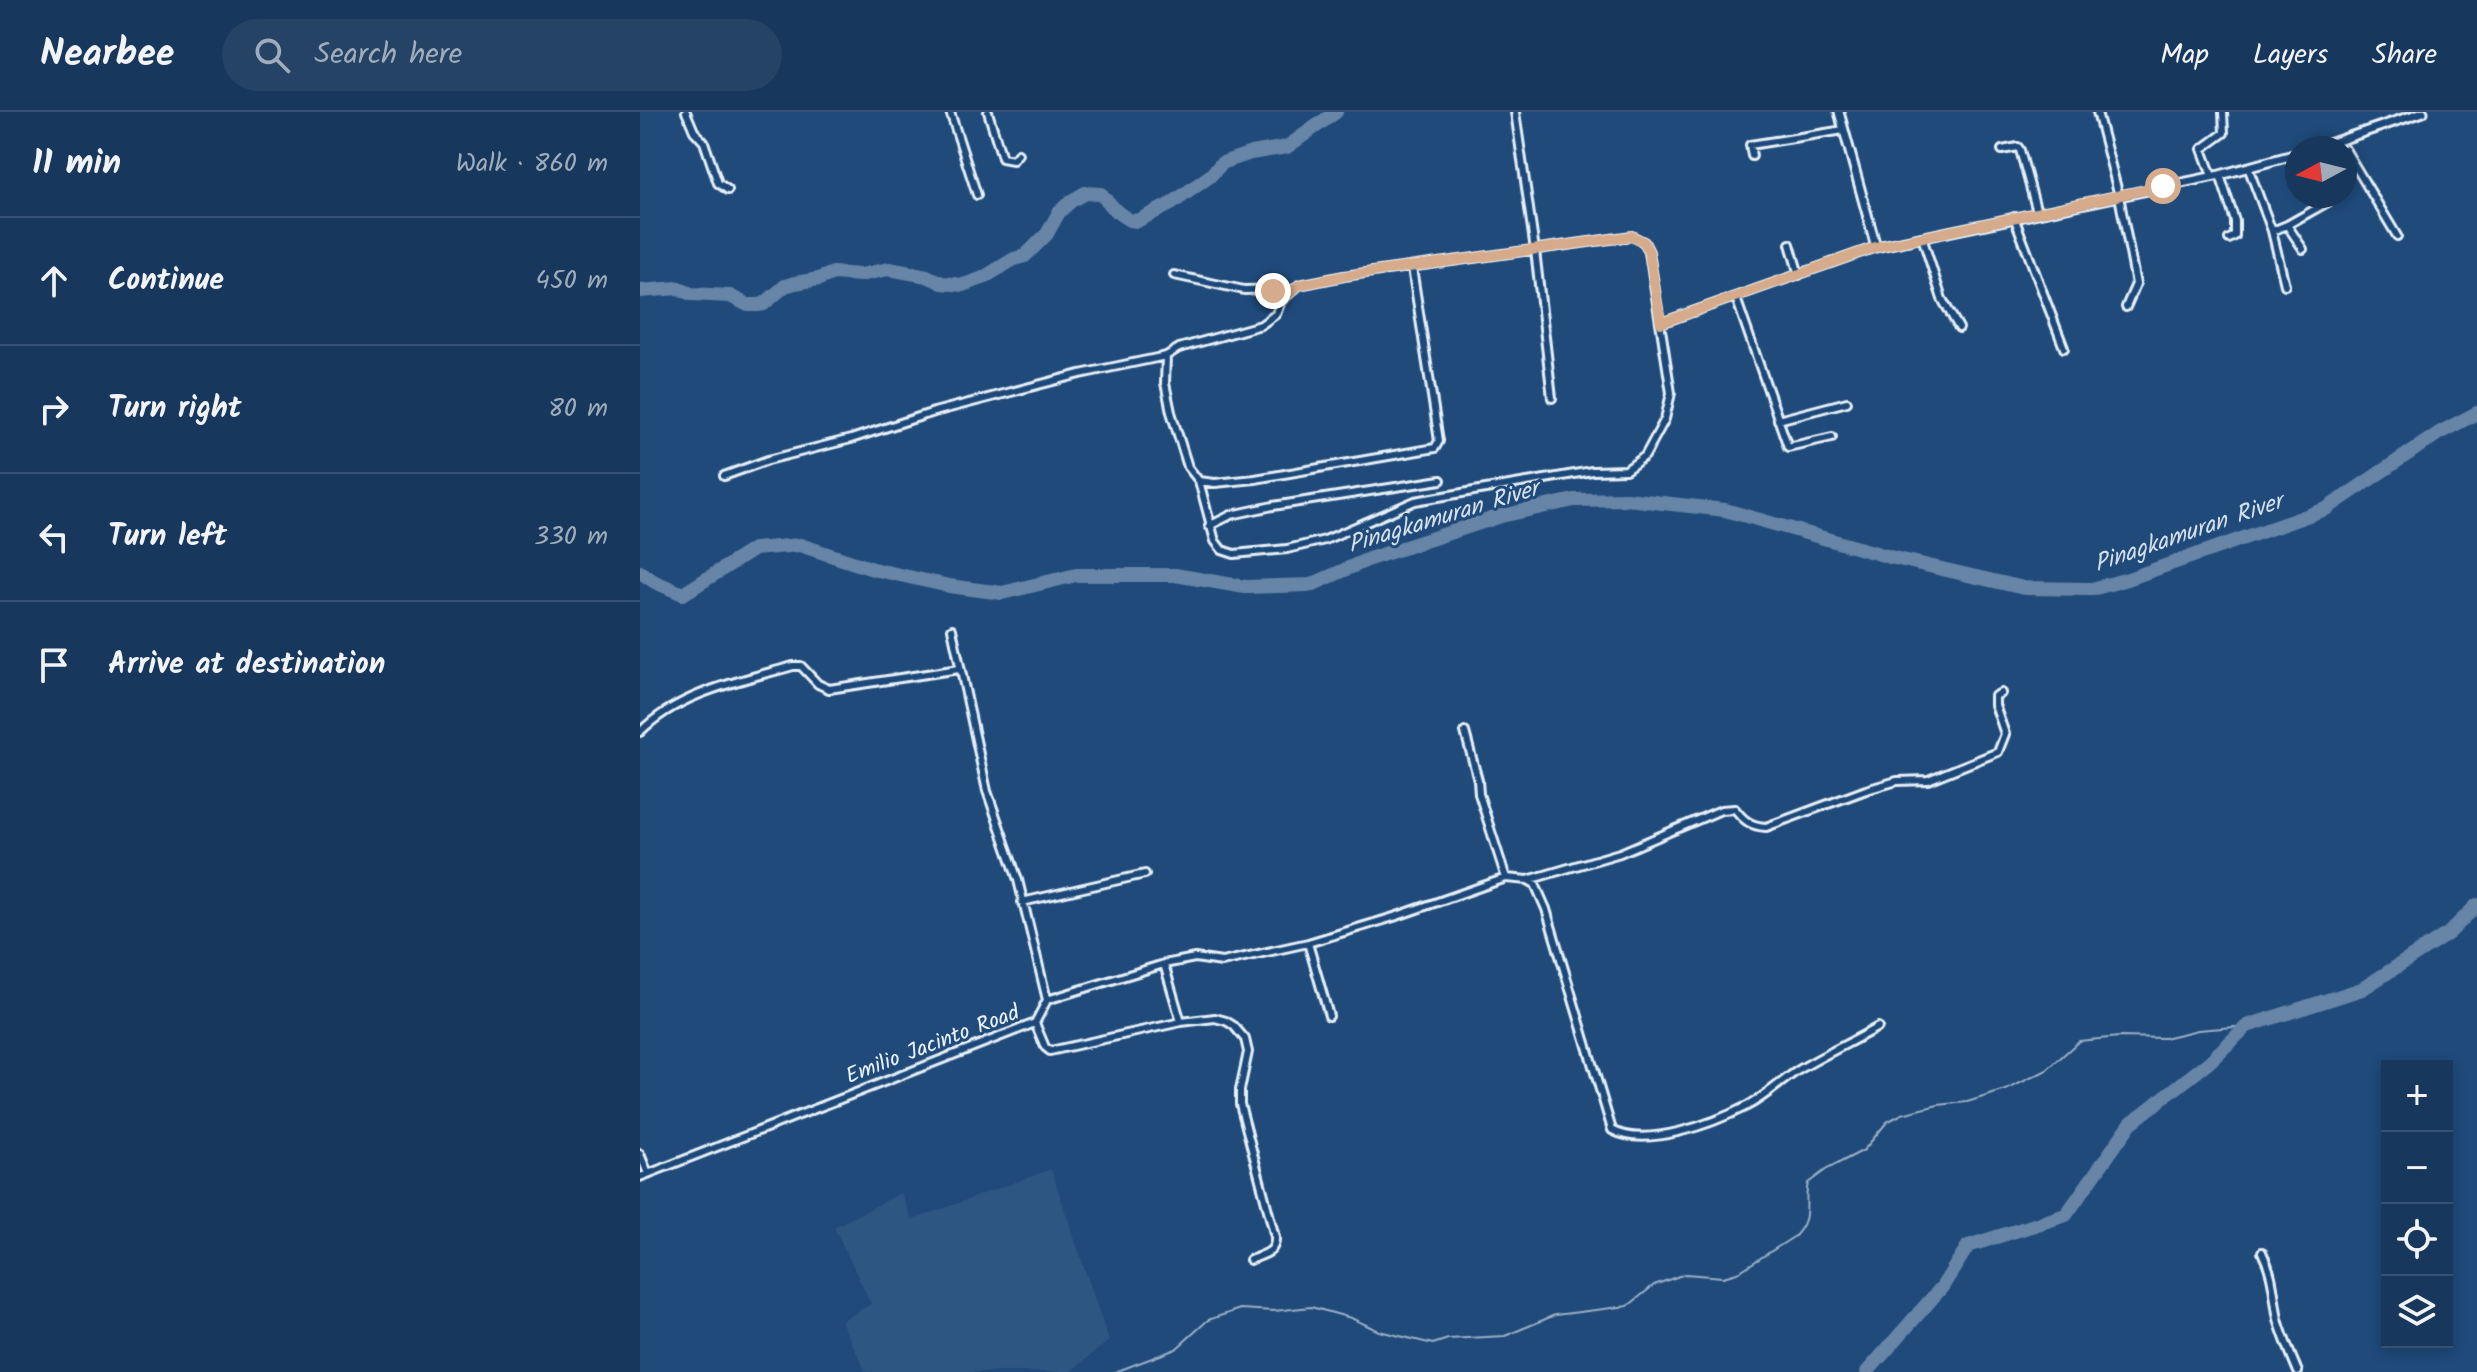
<!DOCTYPE html>
<meta charset="utf-8">
<style>
body{margin:0;font-family:Kalam,sans-serif;background:#244365;color:#f1f3f6}
.controls{position:absolute;right:24px;bottom:24px;display:grid;overflow:hidden;border-radius:0px;box-shadow:0 4px 12px #0003}
.controls button{width:72px;height:72px;display:grid;place-items:center;padding:0;border:0;border-bottom:2px solid #365272;background:#17385c;color:#f1f3f6;font:40px sans-serif}
.compass{position:absolute;left:1645px;top:24px;width:72px;height:72px;border-radius:50%;background:#17385c;box-shadow:0 4px 12px #0003;rotate:263deg}
.stop{position:absolute;width:24px;height:24px;margin:-18px;border:6px solid #d6ab8b;border-radius:50%;background:#fff}
.stop.end{background:#d6ab8b;border-color:#fff;box-shadow:0 2px 8px #0008}
.list{margin:0;padding:0;list-style:none}
h2{display:flex;justify-content:space-between;align-items:center;height:104px;margin:0;padding:0 32px;font-size:34px}
h2 small{font-size:26px;font-weight:400;color:#9eacbb}
.list li{display:grid;grid-template-columns:52px 1fr auto;gap:24px;align-items:center;box-sizing:border-box;height:128px;padding:0 32px;border-top:2px solid #365272}
.list b{display:block;font-size:30px;white-space:nowrap}
.list em{font-size:26px;font-style:normal;color:#9eacbb}
.icon{flex:none;width:44px;height:44px;fill:none;stroke:currentColor;stroke-width:2;stroke-linecap:round;stroke-linejoin:round}
.map{position:relative;flex:none;width:1837px;height:1260px;overflow:hidden}
header{display:flex;align-items:center;gap:48px;box-sizing:border-box;height:112px;padding:0 40px;background:#17385c;border-bottom:2px solid #365272}
header strong{font-size:38px}
nav{display:flex;gap:44px;margin-inline-start:auto;font-size:28px}
.search{width:560px;height:72px;background:#244365;display:flex;align-items:center;gap:20px;box-sizing:border-box;padding:0 28px;border-radius:44px;color:#9eacbb;font-size:30px}
main{display:flex}
aside{flex:1;background:#17385c}
.map>svg:first-child{display:block}
</style>
<header>
<strong>Nearbee</strong>
<div class="search"><svg class="icon" aria-label="search" viewBox="0 0 24 24"><circle cx="10" cy="10" r="6"/><path d="M15 15l6 6"/></svg>Search here</div>
<nav><a>Map</a><a>Layers</a><a>Share</a></nav>
</header>
<main>
<aside>
<h2>11 min<small>Walk · 860 m</small></h2>
<ul class="list">
<li><svg class="icon" aria-label="ahead" viewBox="0 0 24 24"><path d="M12 20V5M6 11l6-6 6 6"/></svg><div><b>Continue</b></div><em>450 m</em></li>
<li><svg class="icon" aria-label="right" viewBox="0 0 24 24"><path d="M7 20v-9h11M14 6l5 5-5 5"/></svg><div><b>Turn right</b></div><em>80 m</em></li>
<li><svg class="icon" aria-label="left" viewBox="0 0 24 24"><path d="M17 20v-9H6M10 6l-5 5 5 5"/></svg><div><b>Turn left</b></div><em>330 m</em></li>
<li><svg class="icon" aria-label="arrive" viewBox="0 0 24 24"><path d="M6 21V4h12l-3 4 3 4H6"/></svg><div><b>Arrive at destination</b></div></li>
</ul>
</aside>
<div class="map">
<svg width="1837" height="1260" viewBox="0 0 1837 1260">
<rect width="100%" height="100%" fill="#1f4a7a"/>
<filter id="ink" filterUnits="userSpaceOnUse"><feTurbulence type="fractalNoise" baseFrequency=".0125" numOctaves="2"/><feDisplacementMap in="SourceGraphic" scale="16" xChannelSelector="R" yChannelSelector="G"/><feConvolveMatrix kernelMatrix="1 2 1 2 8 2 1 2 1" color-interpolation-filters="sRGB"/></filter>
<g filter="url(#ink)">
<path fill="#2e5683" d="M411,1057L469,1229L430,1260H226L201,1209L231,1192L194,1115L261,1081L272,1108Z"/>
<g fill="none" stroke-linecap="round" stroke-linejoin="round">
<path stroke="#9ab0c7" stroke-width="2" d="M475,1260L536,1237L568,1208L600,1197L634,1199L671,1195L711,1206L739,1219L793,1232L808,1227L865,1224L915,1203L988,1194L1014,1173L1045,1162L1083,1165L1097,1161L1155,1124C1173,1105 1163,1093 1168,1071L1187,1057L1224,1038L1247,1010L1262,1002L1298,993L1327,990L1366,978L1407,958L1439,929L1479,925L1524,926L1558,918L1607,914"/>
<path stroke="#6685a7" stroke-width="14" d="M0,179L38,176L51,182L90,184L108,193H118L124,192L145,174L155,171L179,167L193,161L220,163L249,157L287,164L302,171L323,173L343,166L374,147L385,144L407,122L419,100L431,89L445,81L461,82L477,100L489,108L497,109L531,92L570,64L582,51L611,41L647,35L696,0
M0,460L15,470L43,482L114,437L160,433L233,457L309,474L362,481L436,463H535L605,475L671,473L729,447L861,404L934,388L987,387L1085,398L1250,445L1384,476L1452,477L1488,467L1686,397L1799,321L1837,301
M1227,1260L1302,1175L1328,1134L1426,1103L1491,1011L1568,951L1607,914L1722,877L1809,821L1837,793"/>
<g stroke="#e8f1f8" stroke-width="12">
<path id="minor" d="M46,0L54,19L64,30L78,71L88,78
M310,0L337,83
M348,0L362,46L373,48L378,42
M875,0L895,138L912,286
M1457,0L1479,84L1496,172L1486,195
M1705,37L1757,124
M1362,38L1378,35L1380,38L1397,100
M1112,44L1110,33L1204,18
M1608,55L1632,119L1645,173
M1580,63L1595,109V124L1589,127
M1572,64L1562,37L1584,21L1583,0
M1374,105L1424,236
M1647,113L1688,90L1690,84
M1632,119L1647,113L1663,137
M1282,125L1302,187L1319,216
M1150,132L1159,163
M534,163L604,178L642,177L641,189
M1096,186L1148,335L1192,325
M1021,211L1236,135
M1138,308L1207,290
M84,364L128,348L211,327L294,300L440,262L526,244L539,236L621,213L636,202L641,189L659,173L704,164L992,124L1004,130L1009,140L1031,281L1025,307L1005,344L986,358L952,359L775,389L685,428L647,437L594,442L582,438L575,429L559,369L548,355L531,300L525,271L526,244
M559,369L575,371L615,367L795,336L799,329L772,156
M569,414L591,403L633,394L801,368
M0,620C40,580 100,569 153,554H161L178,572L189,577L319,557
M825,620L838,668L839,682L866,766
M888,768L980,741L1081,698L1095,697C1104,709 1111,714 1126,715L1226,678L1257,669L1288,668L1358,640L1365,622L1355,593V584L1361,581
M382,790L505,762
M668,831L689,904
M524,852L541,910
M407,888L524,852L555,846L582,850L668,831L757,804L866,766L888,768L895,772L906,797L972,1018C1006,1037 1074,1011 1107,994C1125,985 1140,970 1157,959C1183,943 1212,930 1238,915
M395,911L405,935L410,939L541,910L575,906L586,909L594,914L605,927L608,940L600,978V992L635,1125C636,1141 624,1142 610,1148
M0,1042L8,1062
M0,1065L395,911L407,888L378,768L347,679L312,517
M1622,1140C1634,1164 1633,1181 1638,1207C1643,1225 1651,1243 1658,1260"/>
</g>
<g stroke="#e8f1f8" stroke-width="13">
<path id="tertiary" d="M1199,0L1236,135L1580,63L1657,42
M1677,36L1783,0"/>
</g>
<use href="#minor" stroke="#1f4a7a" stroke-width="6"/>
<use href="#tertiary" stroke="#1f4a7a" stroke-width="7"/>
</g>
</g>
<g fill="none" stroke-linecap="round" stroke-linejoin="round" filter="url(#ink)">
<path stroke="#d6ab8b" stroke-width="10" d="M633,179L642,177L641,189L659,173L704,164L992,124L1004,130L1009,140L1021,211L1236,135L1523,74"/>
</g>
<g text-anchor="middle" stroke-width="6" stroke-linejoin="round" paint-order="stroke">
<g font-size="22" fill="#e8f1f8" stroke="#1f4a7a">
<text transform="translate(292 931) rotate(-21)" y="8">Emilio Jacinto Road</text>
</g>
<g font-size="24" font-style="italic" fill="#d4e1ec" stroke="#1f4a7a">
<text transform="translate(803 404) rotate(-17)" y="8">Pinagkamuran River</text>
<text transform="translate(1548 420) rotate(-19)" y="8">Pinagkamuran River</text>
</g>
</g>
</svg>
<div class="controls">
<button>+</button>
<button>−</button>
<button><svg class="icon" aria-label="locate" viewBox="0 0 24 24"><circle cx="12" cy="12" r="6"/><path d="M12 2v4M12 18v4M2 12h4M18 12h4"/></svg></button>
<button><svg class="icon" aria-label="layers" viewBox="0 0 24 24"><path d="M12 4l9 5-9 5-9-5zM3 14l9 5 9-5"/></svg></button>
</div>
<svg class="compass" viewBox="-18 -18 36 36"><path d="M0-13l5 13h-10z" fill="#e53935"/><path d="M0 13l5-13h-10z" fill="#9eacbb"/></svg>
<div class="stop" style="left:1523px;top:74px"></div>
<div class="stop end" style="left:633px;top:179px"></div>
</div>
</main>
